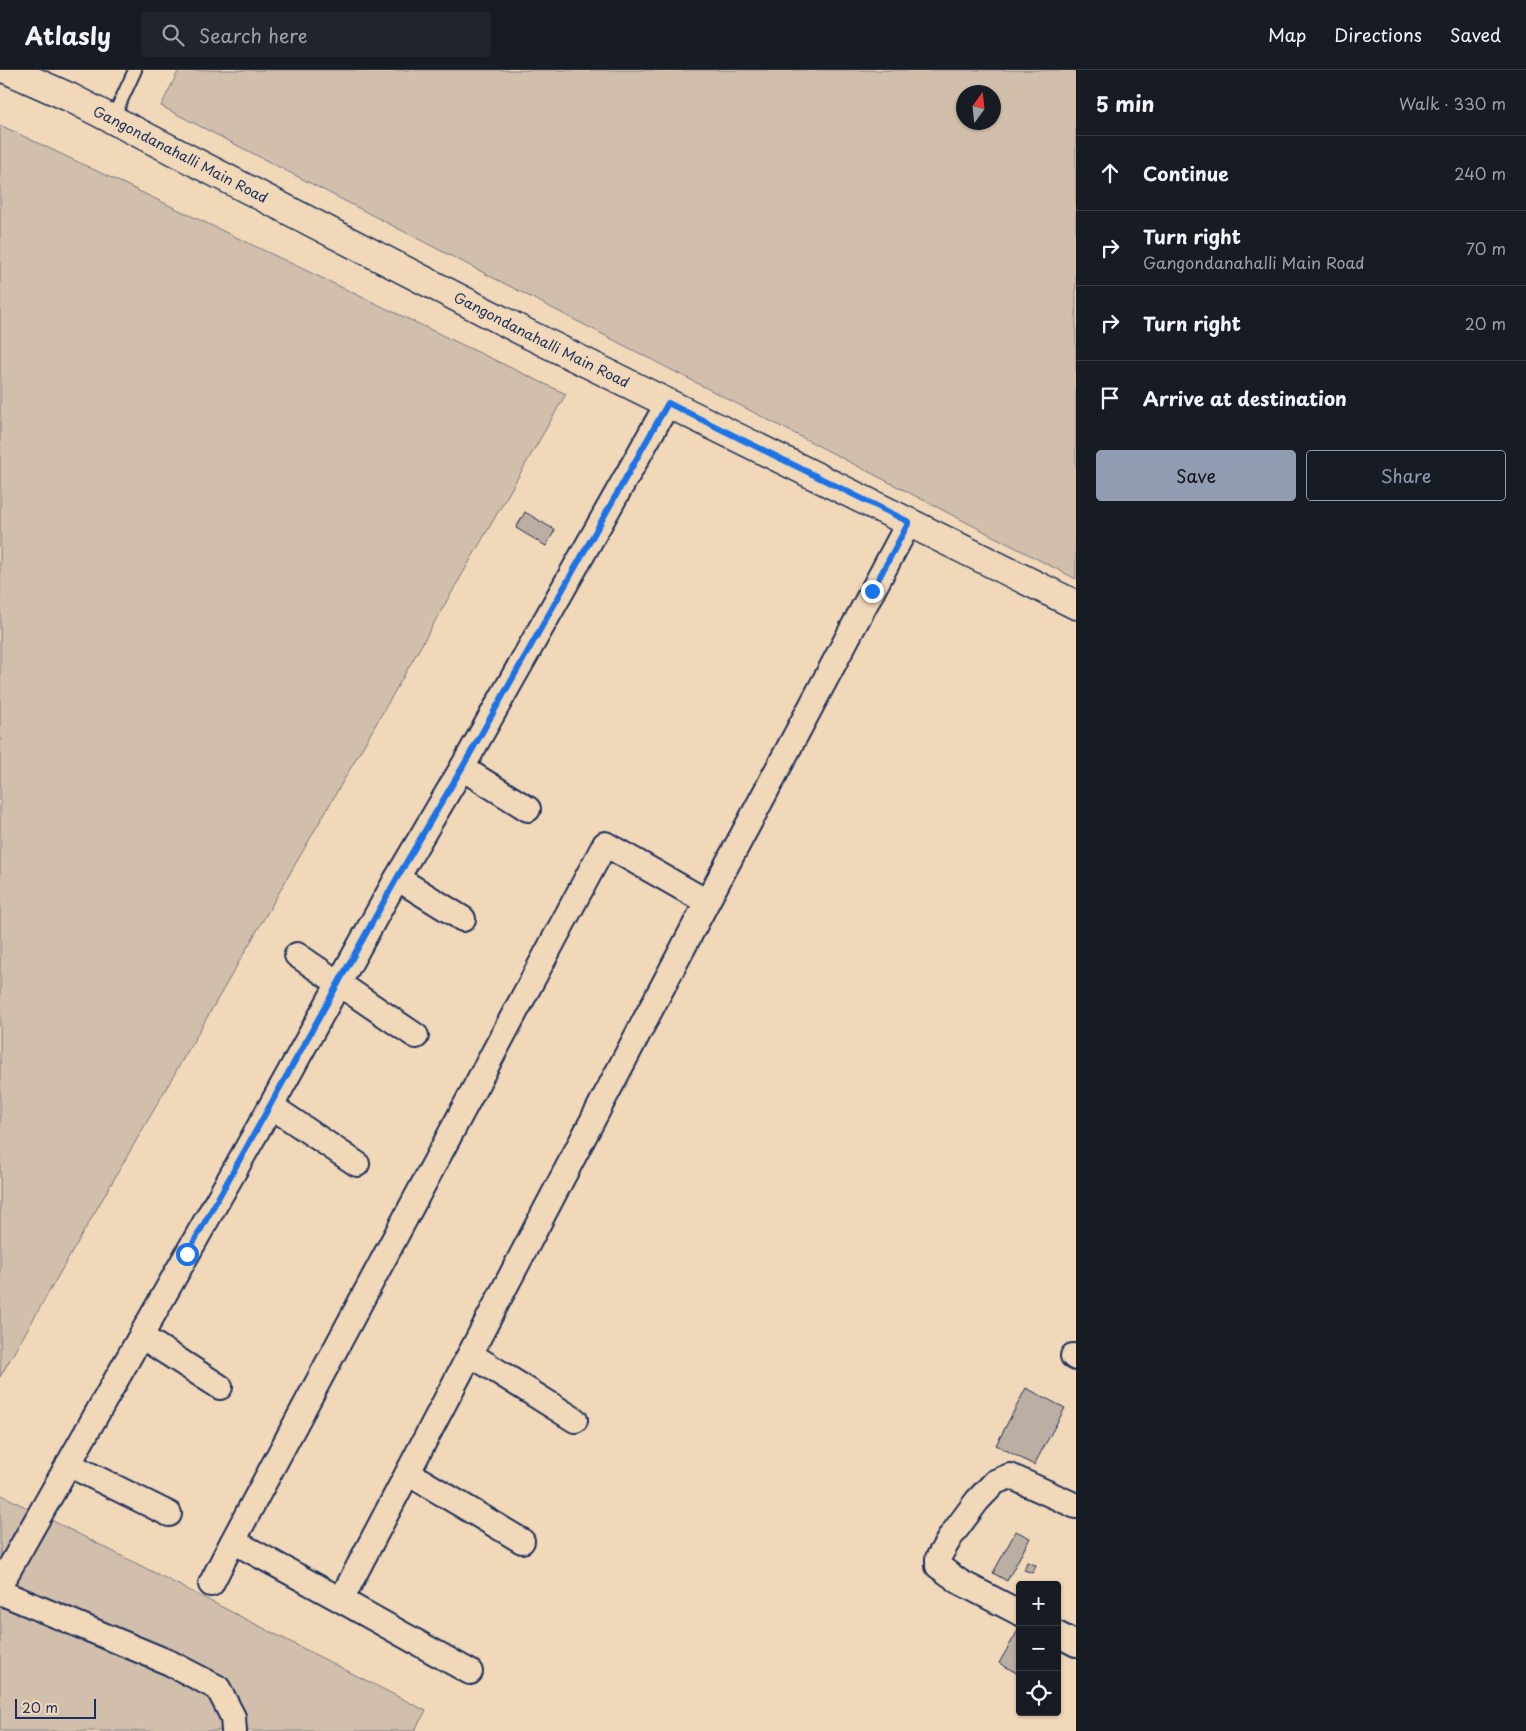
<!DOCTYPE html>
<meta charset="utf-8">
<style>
body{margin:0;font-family:"Playpen Sans",sans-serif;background:#20242c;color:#f1f3f6}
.controls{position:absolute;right:15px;bottom:15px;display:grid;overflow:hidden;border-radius:5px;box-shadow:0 1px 4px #0004}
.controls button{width:45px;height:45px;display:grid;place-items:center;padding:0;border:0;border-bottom:1px solid #363941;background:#171b24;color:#f1f3f6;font:25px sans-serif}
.compass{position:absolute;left:956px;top:15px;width:45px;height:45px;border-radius:50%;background:#171b24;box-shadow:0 1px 4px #0004;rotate:15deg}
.scale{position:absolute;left:15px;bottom:12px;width:81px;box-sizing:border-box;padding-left:5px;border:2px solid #1b2f5e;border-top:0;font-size:14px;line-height:18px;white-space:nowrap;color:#1b2f5e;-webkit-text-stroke:4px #f0d8b8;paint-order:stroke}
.stop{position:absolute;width:15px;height:15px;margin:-11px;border:4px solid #1a73e8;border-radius:50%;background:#fff}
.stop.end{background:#1a73e8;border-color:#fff;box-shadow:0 1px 5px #0008}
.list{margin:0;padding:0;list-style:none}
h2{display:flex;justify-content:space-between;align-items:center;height:65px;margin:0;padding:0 20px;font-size:21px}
h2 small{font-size:16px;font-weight:400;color:#9ea1a6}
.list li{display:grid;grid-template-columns:32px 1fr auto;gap:15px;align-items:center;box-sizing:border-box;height:75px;padding:0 20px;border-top:1px solid #363941}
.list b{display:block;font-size:19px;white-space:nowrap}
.list p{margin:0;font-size:16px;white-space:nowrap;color:#9ea1a6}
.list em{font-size:16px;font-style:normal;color:#9ea1a6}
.actions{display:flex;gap:10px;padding:15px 20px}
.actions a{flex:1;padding:11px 0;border:1px solid #919bb2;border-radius:5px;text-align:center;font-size:18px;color:#919bb2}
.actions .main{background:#919bb2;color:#111}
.icon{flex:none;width:28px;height:28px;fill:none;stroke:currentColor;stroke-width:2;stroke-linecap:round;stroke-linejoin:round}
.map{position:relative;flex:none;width:1076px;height:1661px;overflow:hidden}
header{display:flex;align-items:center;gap:30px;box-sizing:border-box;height:70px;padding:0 25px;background:#171b24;border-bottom:1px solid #363941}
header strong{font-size:24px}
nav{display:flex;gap:28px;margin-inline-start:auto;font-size:18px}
.search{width:350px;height:45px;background:#20242c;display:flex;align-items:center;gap:12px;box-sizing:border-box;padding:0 18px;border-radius:5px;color:#9ea1a6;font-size:19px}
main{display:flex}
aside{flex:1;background:#171b24}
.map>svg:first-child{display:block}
</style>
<header>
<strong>Atlasly</strong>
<div class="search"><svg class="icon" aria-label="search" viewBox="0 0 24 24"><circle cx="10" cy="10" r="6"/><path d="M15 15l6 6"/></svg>Search here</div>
<nav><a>Map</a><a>Directions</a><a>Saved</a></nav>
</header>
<main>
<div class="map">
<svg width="1076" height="1661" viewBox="0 0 1076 1661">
<rect width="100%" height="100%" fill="#f0d8b8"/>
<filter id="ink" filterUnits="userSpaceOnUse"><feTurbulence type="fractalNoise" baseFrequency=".02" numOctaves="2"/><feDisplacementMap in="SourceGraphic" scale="10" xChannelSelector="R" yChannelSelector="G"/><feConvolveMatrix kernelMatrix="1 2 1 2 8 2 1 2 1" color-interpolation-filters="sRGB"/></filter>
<g filter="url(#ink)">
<path fill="#d1bfab" stroke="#767784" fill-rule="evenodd" d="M179,0H1076V509L161,36ZM964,22H994V52H964Z
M0,55L566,324L0,1307Z
M0,1424L426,1641L414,1661H0Z"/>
<path fill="#bbaea2" stroke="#1b2f5e" d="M525,442L555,460L546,476L516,458Z
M1026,1318L1065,1338L1034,1395L996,1375Z
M1016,1461L1030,1468L1007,1511L993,1503Z
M1027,1492L1036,1495L1033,1503L1024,1500Z
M1020,1557V1605L999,1593Z"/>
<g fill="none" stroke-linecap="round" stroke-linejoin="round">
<g stroke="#1b2f5e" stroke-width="16">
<path id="lane" d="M112,50L135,0"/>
</g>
<g stroke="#1b2f5e" stroke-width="28">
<path id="street" d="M462,698L528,739
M397,808L463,849
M707,832L605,774L233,1471L341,1530L707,832L909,452
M297,885L416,966
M271,1036L357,1094
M141,1266L220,1317
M470,1284L575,1350
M1073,1286L1076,1288
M68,1394L169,1444
M408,1403L522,1471
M211,1514L233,1471
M0,1515L271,1036L397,808L462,698L668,333
M0,1522L170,1593L218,1618L233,1647L234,1661
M341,1530L470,1602
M1020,1543L960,1512L938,1496V1488L951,1466L977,1431L995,1412L1010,1406L1076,1436
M1057,1564L1076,1574"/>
</g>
<g stroke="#1b2f5e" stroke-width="31">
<g id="secondary">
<path id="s1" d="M8,0L69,27L528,264L1076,535"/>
</g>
</g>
<use href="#lane" stroke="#f0d8b8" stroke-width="12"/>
<use href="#street" stroke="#f0d8b8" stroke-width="24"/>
<use href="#secondary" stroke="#f0d8b8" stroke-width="28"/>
</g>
</g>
<g fill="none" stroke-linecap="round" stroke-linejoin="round" filter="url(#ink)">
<path stroke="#1a73e8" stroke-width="6" d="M187,1184L397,808L462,698L668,333L909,452L872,521"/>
</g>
<g text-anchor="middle" stroke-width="4" stroke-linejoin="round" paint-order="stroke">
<g font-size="14" fill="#1b2f5e" stroke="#f0d8b8">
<text dy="5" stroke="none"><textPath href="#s1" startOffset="192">Gangondanahalli Main Road</textPath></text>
<text dy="5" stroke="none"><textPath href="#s1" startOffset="598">Gangondanahalli Main Road</textPath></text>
</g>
</g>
</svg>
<div class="controls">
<button>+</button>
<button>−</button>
<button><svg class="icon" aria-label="locate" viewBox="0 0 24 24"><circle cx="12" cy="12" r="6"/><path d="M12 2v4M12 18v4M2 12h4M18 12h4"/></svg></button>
</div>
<svg class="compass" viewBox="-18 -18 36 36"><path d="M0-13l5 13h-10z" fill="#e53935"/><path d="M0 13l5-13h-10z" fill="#9ea1a6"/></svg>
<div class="scale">20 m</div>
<div class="stop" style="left:187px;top:1184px"></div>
<div class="stop end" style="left:872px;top:521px"></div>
</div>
<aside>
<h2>5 min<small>Walk · 330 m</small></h2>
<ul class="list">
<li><svg class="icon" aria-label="ahead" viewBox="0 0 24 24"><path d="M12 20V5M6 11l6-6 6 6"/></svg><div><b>Continue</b></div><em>240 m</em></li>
<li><svg class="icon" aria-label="right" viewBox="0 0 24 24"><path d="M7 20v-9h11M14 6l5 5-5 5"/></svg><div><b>Turn right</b><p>Gangondanahalli Main Road</p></div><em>70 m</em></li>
<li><svg class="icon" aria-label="right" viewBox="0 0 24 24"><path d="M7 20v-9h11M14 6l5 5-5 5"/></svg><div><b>Turn right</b></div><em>20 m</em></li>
<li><svg class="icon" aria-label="arrive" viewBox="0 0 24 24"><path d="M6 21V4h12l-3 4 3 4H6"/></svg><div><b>Arrive at destination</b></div></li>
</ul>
<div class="actions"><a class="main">Save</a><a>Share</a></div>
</aside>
</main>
